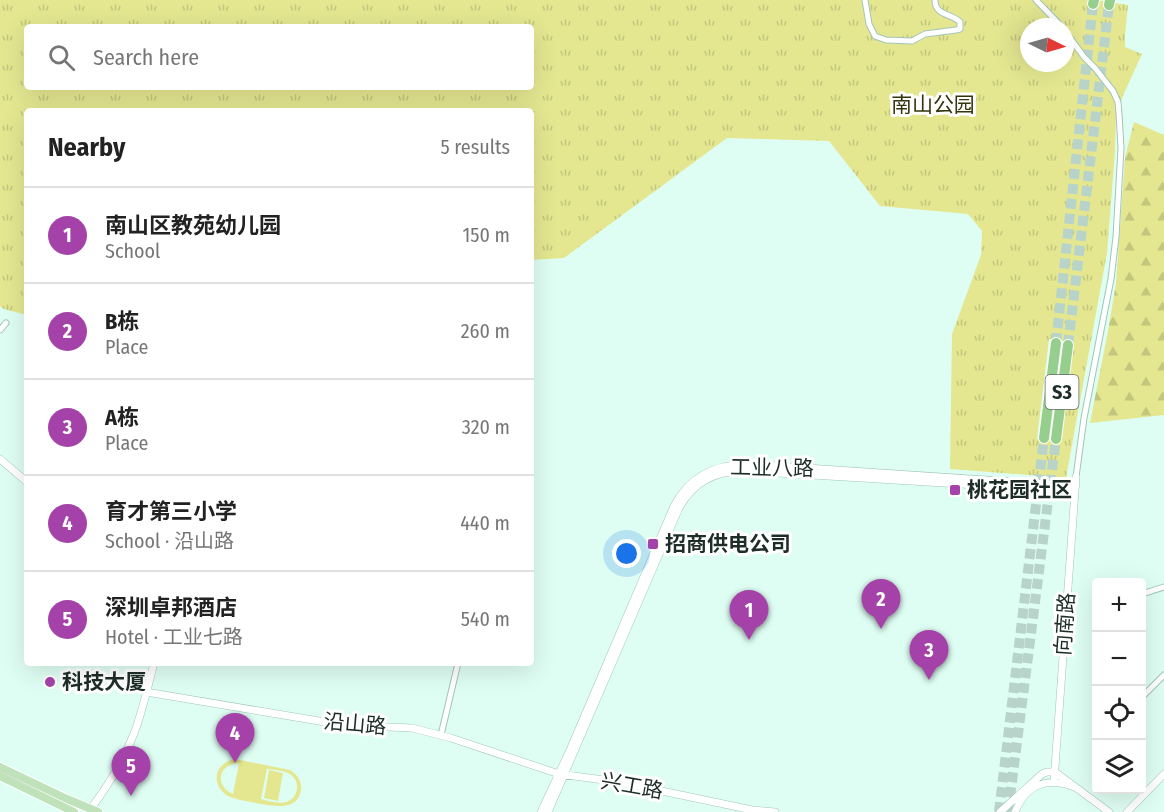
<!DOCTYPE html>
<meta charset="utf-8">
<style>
body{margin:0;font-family:"Fira Sans Condensed","Noto Sans SC",sans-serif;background:#f2f2f2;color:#222}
.controls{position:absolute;right:18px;bottom:18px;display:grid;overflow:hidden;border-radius:6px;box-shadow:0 6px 24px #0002}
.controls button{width:54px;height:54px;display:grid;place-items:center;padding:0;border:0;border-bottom:2px solid #e0e0e0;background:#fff;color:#222;font:30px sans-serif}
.compass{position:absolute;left:1020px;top:18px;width:54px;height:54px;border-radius:50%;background:#fff;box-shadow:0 6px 24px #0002;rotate:95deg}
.you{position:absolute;left:627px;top:554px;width:21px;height:21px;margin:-15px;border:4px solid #fff;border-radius:50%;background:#1a73e8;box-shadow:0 0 0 9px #1a73e833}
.badge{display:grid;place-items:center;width:39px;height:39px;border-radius:50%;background:#a542a9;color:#fff;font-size:20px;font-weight:700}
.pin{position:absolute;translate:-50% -50px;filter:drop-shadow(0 2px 3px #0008)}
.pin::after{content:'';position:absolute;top:32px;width:21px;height:18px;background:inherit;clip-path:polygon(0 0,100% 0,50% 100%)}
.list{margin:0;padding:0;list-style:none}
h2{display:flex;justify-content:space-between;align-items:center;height:78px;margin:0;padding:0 24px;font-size:26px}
h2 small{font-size:20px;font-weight:400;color:#767676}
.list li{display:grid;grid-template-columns:39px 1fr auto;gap:18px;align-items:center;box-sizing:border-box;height:96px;padding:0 24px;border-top:2px solid #e0e0e0}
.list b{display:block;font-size:22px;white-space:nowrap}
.list p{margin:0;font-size:20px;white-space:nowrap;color:#767676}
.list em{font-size:20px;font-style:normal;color:#767676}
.icon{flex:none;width:33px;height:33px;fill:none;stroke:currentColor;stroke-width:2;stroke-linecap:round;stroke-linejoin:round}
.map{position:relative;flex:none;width:1164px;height:812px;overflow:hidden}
.search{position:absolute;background:#fff;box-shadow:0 6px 24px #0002;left:24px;top:24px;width:510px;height:66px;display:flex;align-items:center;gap:15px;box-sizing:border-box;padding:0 21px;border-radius:6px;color:#767676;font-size:22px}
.panel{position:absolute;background:#fff;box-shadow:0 6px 24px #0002;left:24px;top:108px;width:510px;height:558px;border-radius:6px}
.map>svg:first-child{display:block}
</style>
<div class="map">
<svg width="1164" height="812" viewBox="0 0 1164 812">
<defs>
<pattern id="grass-tufts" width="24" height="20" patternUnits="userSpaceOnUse" patternTransform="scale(1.5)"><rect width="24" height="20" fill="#e4e790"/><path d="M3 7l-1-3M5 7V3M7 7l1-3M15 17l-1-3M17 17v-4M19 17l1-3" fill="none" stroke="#c3c67c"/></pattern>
<pattern id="forest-firs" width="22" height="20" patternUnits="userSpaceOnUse" patternTransform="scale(1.5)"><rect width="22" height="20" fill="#e4e790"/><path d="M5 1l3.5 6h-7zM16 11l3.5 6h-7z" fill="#c3c67c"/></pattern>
</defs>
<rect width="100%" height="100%" fill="#dffef3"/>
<path fill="url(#grass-tufts)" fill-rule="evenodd" d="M0,0H1096L1128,5L1125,35V47L1142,54L1122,98L1116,118L1115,152L1107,253L1066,478L950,469L952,334L981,255L982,231L968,214L880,206L829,141L727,138L564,258L531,260V111H27V315L4,309L0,306ZM27,27H531V87H27ZM1029,27H1065V63H1029ZM1049,339L1074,342L1060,442L1037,439Z"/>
<path fill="url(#forest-firs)" d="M1134,122L1164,135V415L1090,423L1108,331L1116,283L1125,157Z"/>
<path fill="#e4e790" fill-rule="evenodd" d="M235,759L290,770C297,774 302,781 301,790C298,812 272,806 256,803C247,801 237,800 228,796C210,785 214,763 235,759ZM239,763L233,794C214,786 218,764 239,763ZM267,769C274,770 285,770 291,775C301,782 298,799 286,802C278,804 269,801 261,799Z
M269,770L283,773L278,801L264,798Z"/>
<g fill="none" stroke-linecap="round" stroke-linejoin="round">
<path stroke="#b8d4ca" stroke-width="10" stroke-dasharray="10 5" stroke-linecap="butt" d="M1056,343L1093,4
M1068,345L1109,5
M999,812L1044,438
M1008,812L1056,439"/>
<g stroke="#a1c6b9" stroke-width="7">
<path id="minor" d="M865,0L869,24L875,36L886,40L912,41L925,34L956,30L960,29V22C951,13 935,16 935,0
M1036,0L1062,27
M1065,31L1084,57L1095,68L1113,91L1118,102L1119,113L1121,148L1116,237L1111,279L1084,418L1076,477
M0,330L6,323
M1142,594L1164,587
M1142,697L1164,675
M441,735L458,663"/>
</g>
<g stroke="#a1c6b9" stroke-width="8">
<path id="tertiary" d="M0,459L27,482
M146,692L343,725L412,728L451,738L559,774L619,782L752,810L775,812
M1055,772L1109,812
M1054,781L1076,477
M88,812C107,788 124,760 135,731C143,709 148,686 154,663
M541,812L570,750L674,506C689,477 713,465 746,464L1076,486
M548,812L679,508C694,481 715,471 745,471L1075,491
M1000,812L1042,774L1047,772H1055
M1015,812C1027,783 1047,777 1075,787
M1127,812L1164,774"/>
</g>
<g stroke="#fff" stroke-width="10">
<path id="primary" d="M0,767L67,799L98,812
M0,776L74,812"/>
</g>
<g stroke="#fff" stroke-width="12">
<path id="motorway" d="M1093,4L1094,0
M1109,5L1110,0
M1044,438L1056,343
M1056,439L1068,345"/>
</g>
<use href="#minor" stroke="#fff" stroke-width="5"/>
<use href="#tertiary" stroke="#fff" stroke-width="7"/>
<use href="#primary" stroke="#c0e2bb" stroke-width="8"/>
<use href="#motorway" stroke="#96cf8d" stroke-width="10"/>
</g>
<g fill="#a542a9" stroke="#fff" stroke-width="2">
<rect x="949" y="484" width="12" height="12" rx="3"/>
<rect x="647" y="538" width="12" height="12" rx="3"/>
<circle cx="50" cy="682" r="6"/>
</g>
<g text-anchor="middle" stroke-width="6" stroke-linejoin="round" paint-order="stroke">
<rect fill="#fff" stroke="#626c68" stroke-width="1.5" x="1045.5" y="375" width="33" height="34" rx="4.5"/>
<g font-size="20" font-weight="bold" fill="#1e2d28">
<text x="1062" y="399">S3</text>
</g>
<g font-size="21" fill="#35360d" stroke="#fff">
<text x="933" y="112">南山公园</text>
</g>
<g font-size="21" fill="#1e2d28" stroke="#fff">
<text transform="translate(772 468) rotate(1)" y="7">工业八路</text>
<text transform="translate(1065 624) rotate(-86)" y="7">向南路</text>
<text transform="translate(355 724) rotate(5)" y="7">沿山路</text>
<text transform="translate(632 786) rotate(10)" y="7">兴工路</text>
</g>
<g font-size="21" font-weight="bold" fill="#1e2d28" stroke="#fff" text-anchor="start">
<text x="967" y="497">桃花园社区</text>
<text x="665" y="551">招商供电公司</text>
<text x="62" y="689">科技大厦</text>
</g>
</g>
</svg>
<div class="controls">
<button>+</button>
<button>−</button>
<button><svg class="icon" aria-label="locate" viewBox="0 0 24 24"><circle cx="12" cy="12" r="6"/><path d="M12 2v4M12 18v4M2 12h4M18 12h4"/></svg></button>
<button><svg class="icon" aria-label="layers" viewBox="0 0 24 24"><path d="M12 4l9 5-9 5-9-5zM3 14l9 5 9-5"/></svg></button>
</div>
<svg class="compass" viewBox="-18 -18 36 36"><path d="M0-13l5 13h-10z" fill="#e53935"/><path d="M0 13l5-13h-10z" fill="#767676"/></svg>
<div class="you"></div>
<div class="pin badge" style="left:749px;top:640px">1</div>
<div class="pin badge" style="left:881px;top:629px">2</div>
<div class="pin badge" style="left:929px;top:680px">3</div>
<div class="pin badge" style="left:235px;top:763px">4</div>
<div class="pin badge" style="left:131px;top:796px">5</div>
<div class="search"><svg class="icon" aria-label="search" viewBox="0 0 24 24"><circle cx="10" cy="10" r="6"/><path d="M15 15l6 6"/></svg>Search here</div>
<section class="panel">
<h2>Nearby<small>5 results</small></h2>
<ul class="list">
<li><span class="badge">1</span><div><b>南山区教苑幼儿园</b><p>School</p></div><em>150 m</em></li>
<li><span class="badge">2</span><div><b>B栋</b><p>Place</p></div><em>260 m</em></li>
<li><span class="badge">3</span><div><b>A栋</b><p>Place</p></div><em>320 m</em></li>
<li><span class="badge">4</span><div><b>育才第三小学</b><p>School · 沿山路</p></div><em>440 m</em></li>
<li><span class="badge">5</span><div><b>深圳卓邦酒店</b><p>Hotel · 工业七路</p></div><em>540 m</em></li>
</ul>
</section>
</div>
